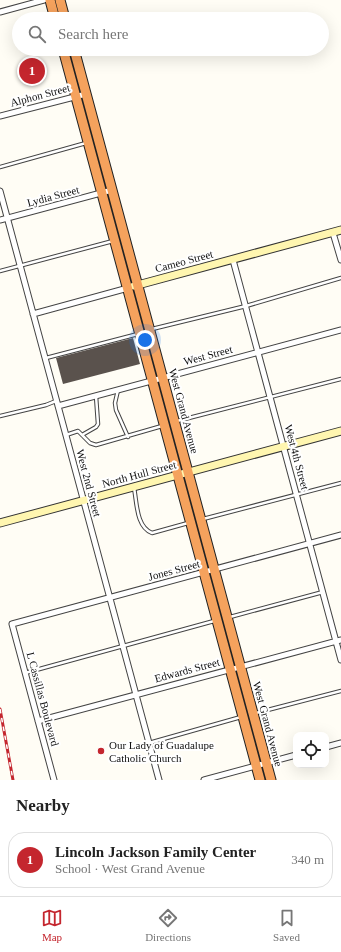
<!DOCTYPE html>
<meta charset="utf-8">
<style>
body{margin:0;font-family:Georgia,serif;background:#f2f2f2;color:#222}
.controls{position:absolute;right:12px;bottom:12px;display:grid;overflow:hidden;border-radius:8px;box-shadow:0 4px 16px #0002}
.controls button{width:36px;height:36px;display:grid;place-items:center;padding:0;border:0;border-bottom:1px solid #e0e0e0;background:#fff;color:#222;font:20px sans-serif}
.you{position:absolute;left:145px;top:340px;width:14px;height:14px;margin:-10px;border:3px solid #fff;border-radius:50%;background:#1a73e8;box-shadow:0 0 0 6px #1a73e833}
.badge{display:grid;place-items:center;width:26px;height:26px;border-radius:50%;background:#c4262e;color:#fff;font-size:13px;font-weight:700}
.pin{position:absolute;translate:-50% -50%;border:2px solid #fff;box-shadow:0 1px 4px #0006}
.list{margin:0;padding:0;list-style:none}
h2{display:flex;justify-content:space-between;align-items:center;height:52px;margin:0;padding:0 16px;font-size:17px}
h2 small{font-size:13px;font-weight:400;color:#767676}
.list li{display:grid;grid-template-columns:26px 1fr auto;gap:12px;align-items:center;box-sizing:border-box;height:56px;margin:0 8px 8px;padding:0 8px;border:1px solid #e0e0e0;border-radius:16px}
.list b{display:block;font-size:15px;white-space:nowrap}
.list p{margin:0;font-size:13px;white-space:nowrap;color:#767676}
.list em{font-size:13px;font-style:normal;color:#767676}
.icon{flex:none;width:22px;height:22px;fill:none;stroke:currentColor;stroke-width:2;stroke-linecap:round;stroke-linejoin:round}
.map{position:relative;flex:none;width:341px;height:780px;overflow:hidden}
.search{position:absolute;background:#fff;box-shadow:0 4px 16px #0002;left:12px;right:12px;top:12px;height:44px;display:flex;align-items:center;gap:10px;box-sizing:border-box;padding:0 14px;border-radius:22px;color:#767676;font-size:15px}
.sheet{height:116px;background:#fff}
nav{display:flex;justify-content:space-around;align-items:center;box-sizing:border-box;height:56px;border-top:1px solid #e0e0e0;background:#fff;font-size:11px;color:#767676}
nav a{display:grid;justify-items:center;gap:2px}
nav .on{color:#c4262e}
.map>svg:first-child{display:block}
</style>
<div class="map">
<svg width="341" height="780" viewBox="0 0 341 780">
<rect width="100%" height="100%" fill="#fffdf5"/>
<path fill="#5a524d" d="M133,338L140,364L63,384L56,358Z"/>
<g fill="none" stroke-linecap="round" stroke-linejoin="round">
<g stroke="#444" stroke-width="4.5">
<path id="lane" d="M0,167L86,143
M0,271L113,241
M152,329L246,306L341,278
M46,358L138,334
M118,390L115,403L116,410L128,437
M0,416L46,405L56,401
M177,421L341,379
M66,435L78,431L90,443L96,445L162,426
M82,435L96,427L98,424L96,396
M134,488C137,502 136,527 152,533L188,523
M203,519L341,483
M230,617L323,592
M25,673L214,621
M256,713L341,691
M149,743L241,717"/>
</g>
<g stroke="#444" stroke-width="7">
<path id="street" d="M0,12L44,0
M0,116L86,94
M0,191L159,780
M0,220L112,190
M333,233L341,260
M233,260L341,660
M33,314L128,288
M58,406L341,330
M38,721L341,640
M326,747L341,743
M54,780L12,624L341,535
M204,780L296,755"/>
</g>
<g stroke="#333" stroke-width="9">
<path id="secondary" d="M134,286L341,230
M0,523L341,431"/>
</g>
<g stroke="#222" stroke-width="11">
<path id="highway" d="M50,0L55,19
M60,0L65,19
M63,49L260,780
M74,49L271,780"/>
</g>
<use href="#lane" stroke="#fff" stroke-width="2.5"/>
<use href="#street" stroke="#fff" stroke-width="5"/>
<use href="#secondary" stroke="#fff6b0" stroke-width="7"/>
<use href="#highway" stroke="#f5a25d" stroke-width="9"/>
<g stroke="#c4262e" stroke-width="3">
<path id="rail" d="M0,709L13,780"/>
</g>
<use href="#rail" stroke="#fff" stroke-width="1.5" stroke-dasharray="4.5" stroke-linecap="butt"/>
</g>
<circle fill="#c4262e" stroke="#fff" stroke-width="1.5" cx="101" cy="751" r="4"/>
<g text-anchor="middle" stroke-width="4" stroke-linejoin="round" paint-order="stroke">
<g font-size="11" fill="#111" stroke="#fff">
<text transform="translate(40 95) rotate(-15)" y="4">Alphon Street</text>
<text transform="translate(53 196) rotate(-15)" y="4">Lydia Street</text>
<text transform="translate(184 261) rotate(-15)" y="4">Cameo Street</text>
<text transform="translate(208 355) rotate(-15)" y="4">West Street</text>
<text transform="translate(184 411) rotate(75)" y="4">West Grand Avenue</text>
<text transform="translate(297 457) rotate(75)" y="4">West 4th Street</text>
<text transform="translate(139 474) rotate(-15)" y="4">North Hull Street</text>
<text transform="translate(89 483) rotate(75)" y="4">West 2nd Street</text>
<text transform="translate(174 570) rotate(-15)" y="4">Jones Street</text>
<text transform="translate(187 670) rotate(-15)" y="4">Edwards Street</text>
<text transform="translate(43 699) rotate(75)" y="4">L Cassillas Boulevard</text>
<text transform="translate(268 724) rotate(75)" y="4">West Grand Avenue</text>
</g>
<g font-size="11" fill="#111" stroke="#fff" text-anchor="start">
<text x="109" y="749">Our Lady of Guadalupe<tspan x="109" dy="13">Catholic Church</tspan></text>
</g>
</g>
</svg>
<div class="controls">
<button><svg class="icon" aria-label="locate" viewBox="0 0 24 24"><circle cx="12" cy="12" r="6"/><path d="M12 2v4M12 18v4M2 12h4M18 12h4"/></svg></button>
</div>
<div class="you"></div>
<div class="pin badge" style="left:32px;top:71px">1</div>
<div class="search"><svg class="icon" aria-label="search" viewBox="0 0 24 24"><circle cx="10" cy="10" r="6"/><path d="M15 15l6 6"/></svg>Search here</div>
</div>
<section class="sheet">
<h2>Nearby<small></small></h2>
<ul class="list">
<li><span class="badge">1</span><div><b>Lincoln Jackson Family Center</b><p>School · West Grand Avenue</p></div><em>340 m</em></li>
</ul>
</section>
<nav>
<a class="on"><svg class="icon" aria-label="map" viewBox="0 0 24 24"><path d="M3 6l6-2 6 2 6-2v14l-6 2-6-2-6 2zM9 4v14M15 6v14"/></svg>Map</a>
<a><svg class="icon" aria-label="directions" viewBox="0 0 24 24"><path d="M12 3l9 9-9 9-9-9zM9 14v-3h6M13 9l2 2-2 2"/></svg>Directions</a>
<a><svg class="icon" aria-label="saved" viewBox="0 0 24 24"><path d="M7 4h10v16l-5-4-5 4z"/></svg>Saved</a>
</nav>
